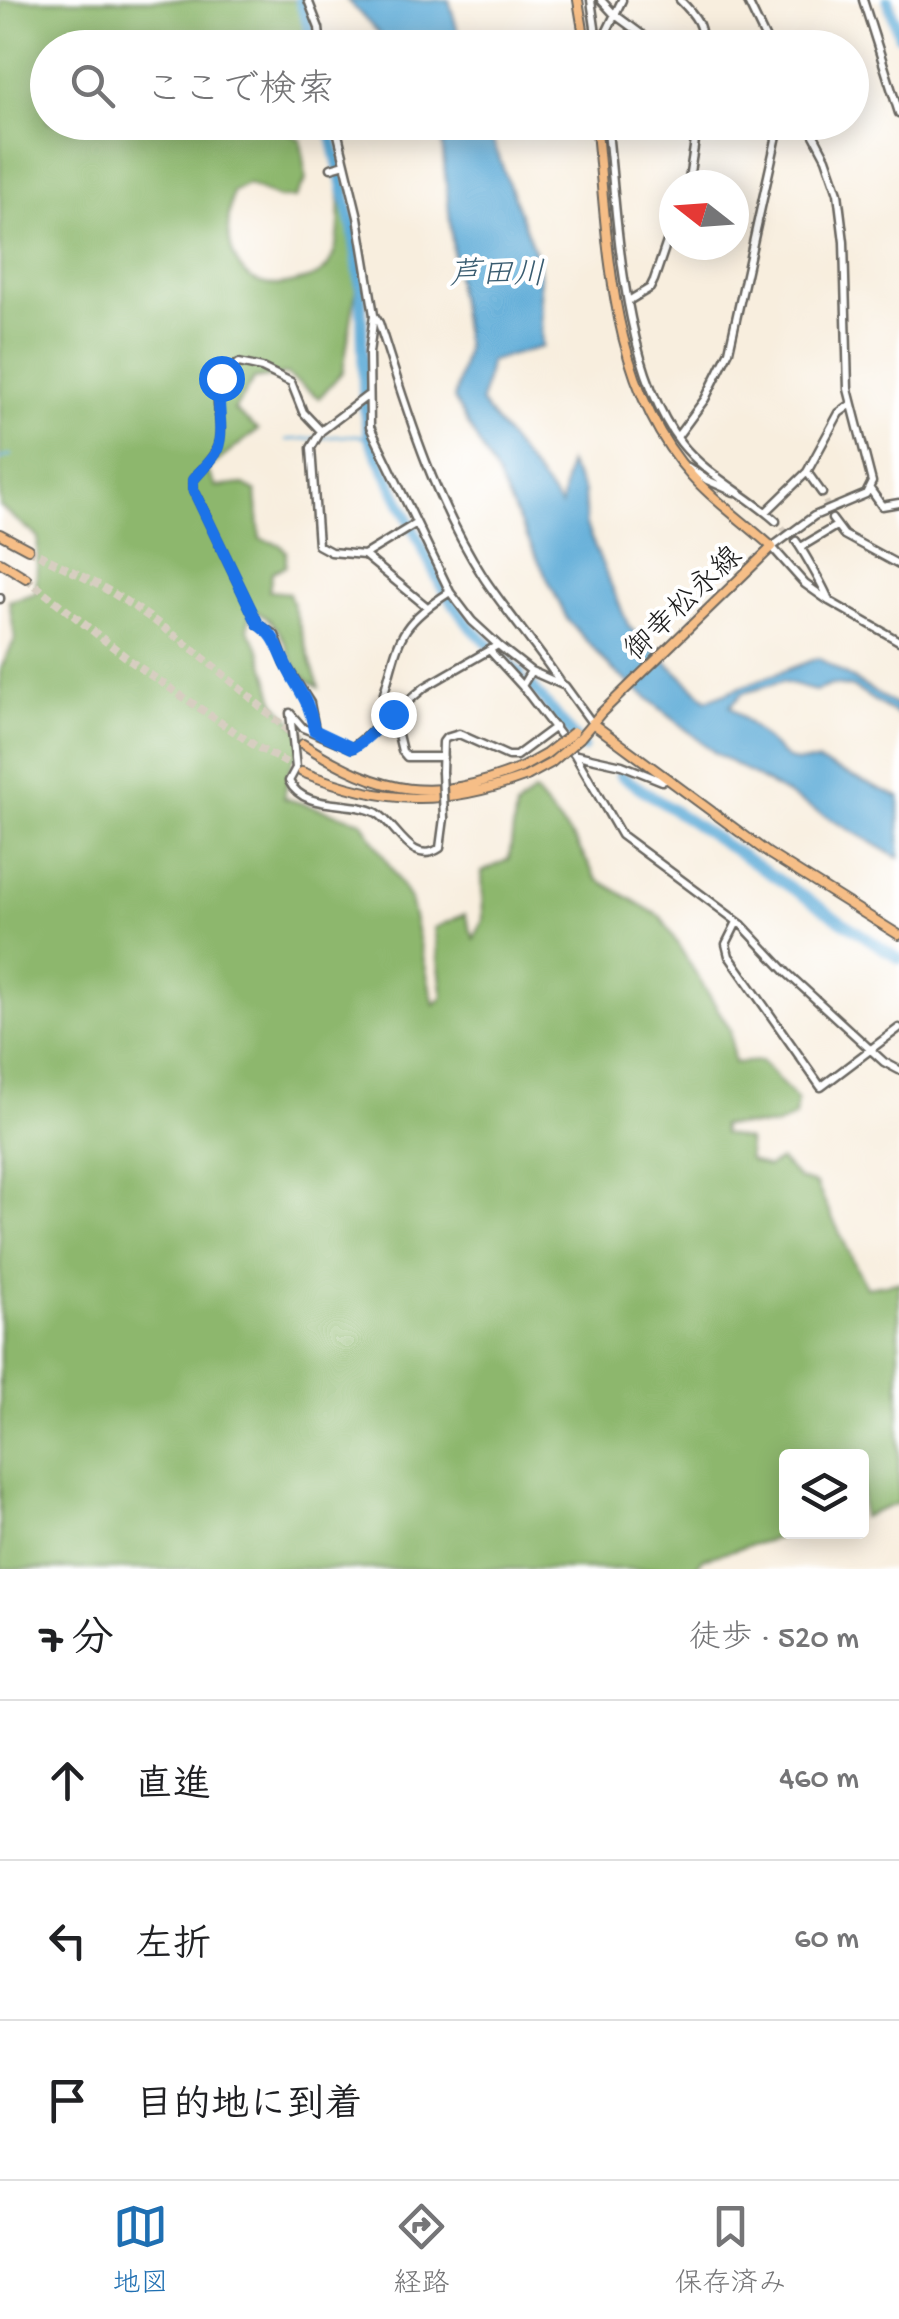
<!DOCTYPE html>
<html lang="ja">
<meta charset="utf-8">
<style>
body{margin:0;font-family:"Gochi Hand","Klee One",sans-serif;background:#f6f6f6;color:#202124}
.controls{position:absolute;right:30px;bottom:30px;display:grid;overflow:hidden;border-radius:10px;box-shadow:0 5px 25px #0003}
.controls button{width:90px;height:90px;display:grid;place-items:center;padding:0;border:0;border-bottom:2px solid #e0e0e0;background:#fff;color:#202124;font:50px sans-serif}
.compass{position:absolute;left:659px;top:170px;width:90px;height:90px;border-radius:50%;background:#fff;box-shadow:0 5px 25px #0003;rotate:287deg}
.stop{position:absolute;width:30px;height:30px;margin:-22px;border:8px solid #1a73e8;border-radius:50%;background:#fff}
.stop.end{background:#1a73e8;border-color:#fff;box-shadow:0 2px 10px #0008}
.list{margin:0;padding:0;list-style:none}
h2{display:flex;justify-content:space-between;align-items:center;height:130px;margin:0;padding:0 40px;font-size:42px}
h2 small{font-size:32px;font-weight:400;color:#757577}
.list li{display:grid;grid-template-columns:65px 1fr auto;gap:30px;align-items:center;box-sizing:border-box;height:160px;padding:0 40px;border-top:2px solid #e0e0e0}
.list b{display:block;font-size:38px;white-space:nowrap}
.list em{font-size:32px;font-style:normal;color:#757577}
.icon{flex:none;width:55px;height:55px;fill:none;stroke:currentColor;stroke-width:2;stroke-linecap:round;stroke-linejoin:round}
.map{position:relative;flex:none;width:899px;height:1569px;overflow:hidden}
.search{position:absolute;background:#fff;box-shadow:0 5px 25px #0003;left:30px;right:30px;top:30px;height:110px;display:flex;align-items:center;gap:25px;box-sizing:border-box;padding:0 35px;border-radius:55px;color:#757577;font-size:38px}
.sheet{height:610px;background:#fff}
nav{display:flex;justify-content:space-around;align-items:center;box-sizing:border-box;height:140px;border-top:2px solid #e0e0e0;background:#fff;font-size:28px;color:#757577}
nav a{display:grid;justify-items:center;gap:5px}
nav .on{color:#1f6fb2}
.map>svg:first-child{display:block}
</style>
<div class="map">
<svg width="899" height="1569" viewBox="0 0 899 1569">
<rect width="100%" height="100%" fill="#fff"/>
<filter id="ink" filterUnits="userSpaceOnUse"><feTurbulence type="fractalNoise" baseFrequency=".01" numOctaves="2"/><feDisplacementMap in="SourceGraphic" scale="20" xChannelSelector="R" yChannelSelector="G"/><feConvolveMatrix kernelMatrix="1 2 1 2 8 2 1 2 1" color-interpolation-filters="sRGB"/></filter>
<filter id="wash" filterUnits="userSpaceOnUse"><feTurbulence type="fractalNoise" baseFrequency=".0048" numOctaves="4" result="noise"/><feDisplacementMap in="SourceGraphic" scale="40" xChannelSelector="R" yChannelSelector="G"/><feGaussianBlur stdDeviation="2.25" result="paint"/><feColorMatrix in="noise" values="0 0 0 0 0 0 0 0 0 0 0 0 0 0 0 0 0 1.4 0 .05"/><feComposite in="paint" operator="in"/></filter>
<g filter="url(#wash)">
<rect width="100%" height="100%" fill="#f8eede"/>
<path fill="#8db76d" stroke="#546a44" stroke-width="2.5" d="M0,0H296L310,47L48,48V122L271,123L301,140L306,180L295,198H279L247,184L233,192C220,241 234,299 296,282C309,278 321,277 329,264C342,241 339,213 340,187L349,186L356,291L343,371L319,398L286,374L254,379L234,410L258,430L207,470L216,487L243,484L256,492L260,539L279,544L286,551V566L272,572L269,591L289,593L319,687C280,670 296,625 250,609L248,629L260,650L276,703L307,736L290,768L284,798L362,821L410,899L434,1005L443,997L434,928L465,914L474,939L483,920L482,872L509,859L516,808L534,792L575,841L597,879L661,917L730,1029L734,1063L761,1061L797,1100L795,1117L775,1126L721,1125L723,1134L748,1140L749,1160L767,1167L780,1160L799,1179L816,1184L866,1287L899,1282V1503L862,1517V1456H786V1532H799L703,1558L695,1569H0V670L15,639L9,601L36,593L38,537L0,507Z"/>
<path fill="#5dabd7" stroke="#3c647a" stroke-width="2.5" d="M347,0H449L462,47H392Z
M440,123H486L539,264L542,347L490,361L481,403L561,506L568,463L584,492L586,526L629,627L707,700L818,658L899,707V716L852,687L832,685L815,691L782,682L743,693L730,706L786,758L796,762L817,761L899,797V858L715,753L613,670L567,619L497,476L454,399L466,348L457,290Z"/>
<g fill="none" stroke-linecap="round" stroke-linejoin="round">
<path stroke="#5dabd7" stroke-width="2.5" d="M287,440L358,435L370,440
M0,459L11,455"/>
<path stroke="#5dabd7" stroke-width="11" d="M300,0L315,48
M888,0L899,36
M328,122L353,229L361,291L364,409L370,440L441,586L468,624L490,646
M501,657L520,674
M529,683L583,748
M620,775L899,959"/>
</g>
</g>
<g filter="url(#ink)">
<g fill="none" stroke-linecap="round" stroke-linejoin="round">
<path stroke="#d7cec1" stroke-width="6" stroke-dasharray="6 3" stroke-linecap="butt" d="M822,493L832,519
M776,521L796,541"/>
<path stroke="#d7cec1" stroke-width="8" stroke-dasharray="8 4" stroke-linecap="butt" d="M28,549C53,562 79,574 104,588C176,630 241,689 303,744
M26,578L136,665L257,747L298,769"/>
<g stroke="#696660" stroke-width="11">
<path id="minor" d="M308,0L319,28L321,48
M591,0L598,48
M601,0L614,14L660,48
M680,0C694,14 706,27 700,48
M747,0L770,48
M863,0L899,113
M603,48V39L622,0
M335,122L358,217L374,315L379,323C407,411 433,499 484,578C508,614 537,647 561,683
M607,122C618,218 621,365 681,443C706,475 746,494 776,521
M807,122L826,158L838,193L844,242L848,389L872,482L866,494L814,516L772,547L805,584L829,601L899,641
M331,168L345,164
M688,185L698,122
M630,300L650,288L654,280L674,221
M374,315L369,353L370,427L450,592L472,621L498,645L531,671L565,686L592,723
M367,396L321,431L311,448L318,545L331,552L364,555L426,606
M677,437L705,399L729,351L780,122
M688,467L707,480L734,492
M807,472L822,493
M870,489L882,506L899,503
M766,512L807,472L839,413L850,405
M832,519L844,535L899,565
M796,541C802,549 828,594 829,601
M801,547L836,526
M364,555L415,524
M450,592C396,626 400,639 383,697L393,714L425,687L498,645
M0,598V599
M491,652L522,686
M531,671L522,686L575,755L621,835L742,925L787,973L884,1062L899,1070
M315,730L310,703L285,664L275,635L258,624L193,489V480C201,470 214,459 218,446C228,414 200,387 239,363L262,368L291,382L303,412L321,431
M577,755L622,765L662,781L669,779
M443,757H407L402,751L393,714L352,748L303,728L290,713L296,768L289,781C304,812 351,799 377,813C397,825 412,867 440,848L444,818
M442,772L443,742L446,738L459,734L508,756H516L555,727
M737,922L726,944L729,956L821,1087L899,1028"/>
</g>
<g stroke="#696660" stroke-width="12">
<path id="major" d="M578,0L586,48
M0,534L28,549
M0,562L26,578
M592,723L768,853L899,935
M580,738L601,713L772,547C746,523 716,503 692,476C607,382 609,242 596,122
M303,744C383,795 433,804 521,768
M302,772C385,805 444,807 527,776"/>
</g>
<use href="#minor" stroke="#fff" stroke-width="6"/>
<use href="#major" stroke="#f6be87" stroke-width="8"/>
<g stroke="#696660" stroke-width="11" stroke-linecap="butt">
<path id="minor-bridge" d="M442,772L444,818"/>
</g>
<g stroke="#696660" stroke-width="12" stroke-linecap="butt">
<path id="major-bridge" d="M521,768L546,754L574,732
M527,776L551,763L580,738"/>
</g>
<use href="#minor-bridge" stroke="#fff" stroke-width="6"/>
<use href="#major-bridge" stroke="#f6be87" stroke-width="8"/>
</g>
</g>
<g fill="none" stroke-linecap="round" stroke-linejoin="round" filter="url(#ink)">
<path stroke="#1a73e8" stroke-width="12" d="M221,378C214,402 227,433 215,454C209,463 200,471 193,480V489L258,624C276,636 276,645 285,663C298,692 309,697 314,730L352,748C364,743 381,723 393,714"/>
</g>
<g text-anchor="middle" stroke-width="8" stroke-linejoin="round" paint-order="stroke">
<g font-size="30" fill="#1c1c1c" stroke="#fff">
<text transform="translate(682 602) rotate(-44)" y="10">御幸松永線</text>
</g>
<g font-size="32" font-style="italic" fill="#395c70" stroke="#fff">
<text x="497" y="283">芦田川</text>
</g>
</g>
</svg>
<div class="controls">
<button><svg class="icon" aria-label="layers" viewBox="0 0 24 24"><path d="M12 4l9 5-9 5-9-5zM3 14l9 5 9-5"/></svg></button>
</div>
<svg class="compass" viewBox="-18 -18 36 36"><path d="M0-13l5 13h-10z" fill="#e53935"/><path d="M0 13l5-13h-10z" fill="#757577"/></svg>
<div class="stop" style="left:221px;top:378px"></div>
<div class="stop end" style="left:393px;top:714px"></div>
<div class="search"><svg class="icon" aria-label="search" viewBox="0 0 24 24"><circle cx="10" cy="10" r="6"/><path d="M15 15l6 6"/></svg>ここで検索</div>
</div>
<section class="sheet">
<h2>7 分<small>徒歩 · 520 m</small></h2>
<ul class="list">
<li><svg class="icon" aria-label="ahead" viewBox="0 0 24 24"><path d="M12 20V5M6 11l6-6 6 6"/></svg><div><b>直進</b></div><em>460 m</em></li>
<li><svg class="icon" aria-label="left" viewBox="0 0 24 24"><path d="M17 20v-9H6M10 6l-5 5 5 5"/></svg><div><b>左折</b></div><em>60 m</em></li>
<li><svg class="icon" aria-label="arrive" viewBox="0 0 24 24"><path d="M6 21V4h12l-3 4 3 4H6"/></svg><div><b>目的地に到着</b></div></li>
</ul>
</section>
<nav>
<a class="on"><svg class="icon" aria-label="map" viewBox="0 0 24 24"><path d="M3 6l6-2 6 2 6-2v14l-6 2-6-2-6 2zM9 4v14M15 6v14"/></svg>地図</a>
<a><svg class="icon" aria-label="directions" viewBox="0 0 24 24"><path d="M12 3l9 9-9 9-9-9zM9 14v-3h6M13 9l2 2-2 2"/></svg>経路</a>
<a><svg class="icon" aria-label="saved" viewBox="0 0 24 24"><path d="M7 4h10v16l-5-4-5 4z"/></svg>保存済み</a>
</nav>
